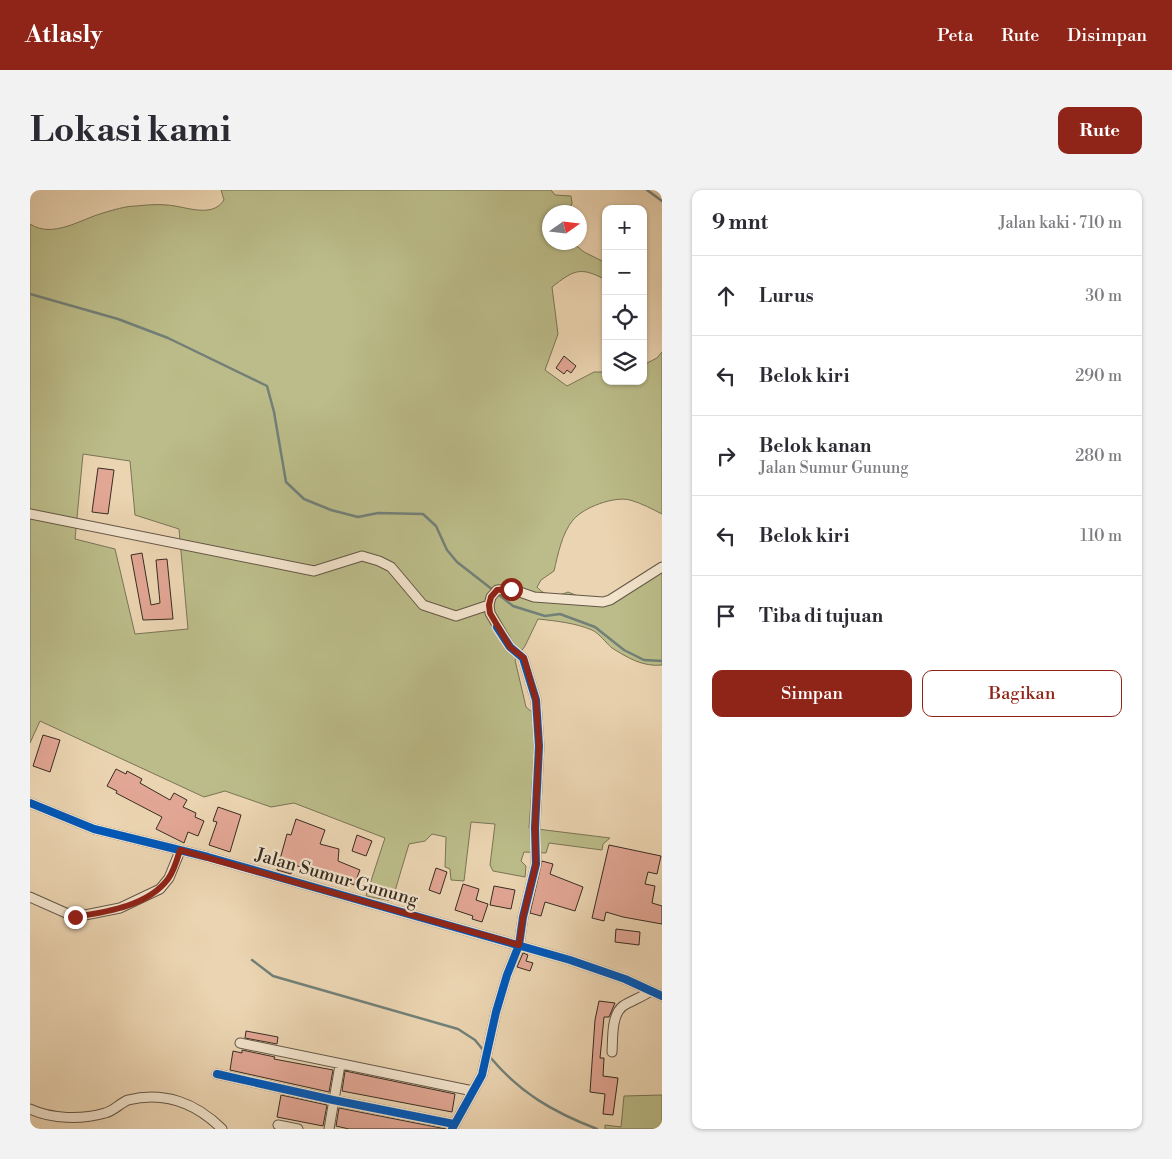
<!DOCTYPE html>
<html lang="id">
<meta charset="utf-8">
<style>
body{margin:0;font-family:"Libre Bodoni",serif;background:#f2f2f3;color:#2b2b33}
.controls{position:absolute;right:15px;top:15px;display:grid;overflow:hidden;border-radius:10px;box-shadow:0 1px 4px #0004}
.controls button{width:45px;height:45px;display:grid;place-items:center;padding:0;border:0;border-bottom:1px solid #e1e1e2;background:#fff;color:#2b2b33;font:25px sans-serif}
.compass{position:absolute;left:512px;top:15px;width:45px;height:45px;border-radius:50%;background:#fff;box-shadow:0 1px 4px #0004;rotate:76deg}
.stop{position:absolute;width:15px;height:15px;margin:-11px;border:4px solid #8f2418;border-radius:50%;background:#fff}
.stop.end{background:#8f2418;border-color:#fff;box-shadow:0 1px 5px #0008}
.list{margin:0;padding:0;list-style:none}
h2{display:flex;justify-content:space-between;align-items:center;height:65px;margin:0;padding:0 20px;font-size:21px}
h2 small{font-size:16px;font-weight:400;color:#7c7c81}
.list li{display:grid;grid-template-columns:32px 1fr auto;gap:15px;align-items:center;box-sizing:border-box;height:80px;padding:0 20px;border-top:1px solid #e1e1e2}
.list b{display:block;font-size:19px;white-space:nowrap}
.list p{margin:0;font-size:16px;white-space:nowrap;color:#7c7c81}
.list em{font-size:16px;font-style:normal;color:#7c7c81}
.actions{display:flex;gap:10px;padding:15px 20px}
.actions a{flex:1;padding:11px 0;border:1px solid #8f2418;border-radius:10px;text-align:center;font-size:18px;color:#8f2418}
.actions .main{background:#8f2418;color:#fff}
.icon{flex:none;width:28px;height:28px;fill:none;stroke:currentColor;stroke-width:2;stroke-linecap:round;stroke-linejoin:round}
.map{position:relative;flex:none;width:632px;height:939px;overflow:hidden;border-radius:10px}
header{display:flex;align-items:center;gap:30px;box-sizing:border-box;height:70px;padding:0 25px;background:#8f2418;color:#fff}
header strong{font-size:24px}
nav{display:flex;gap:28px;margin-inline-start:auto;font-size:18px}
.intro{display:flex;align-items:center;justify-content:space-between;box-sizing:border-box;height:120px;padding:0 30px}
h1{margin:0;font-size:35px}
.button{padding:12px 22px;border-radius:10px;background:#8f2418;color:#fff;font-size:18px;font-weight:700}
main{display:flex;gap:30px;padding:0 30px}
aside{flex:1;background:#fff;border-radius:10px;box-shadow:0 1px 4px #0004}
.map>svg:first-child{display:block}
</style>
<header>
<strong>Atlasly</strong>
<nav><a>Peta</a><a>Rute</a><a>Disimpan</a></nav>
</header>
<div class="intro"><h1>Lokasi kami</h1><a class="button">Rute</a></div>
<main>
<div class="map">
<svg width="632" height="939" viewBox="0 0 632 939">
<rect width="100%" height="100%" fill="#ebd4b1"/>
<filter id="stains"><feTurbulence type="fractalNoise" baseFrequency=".004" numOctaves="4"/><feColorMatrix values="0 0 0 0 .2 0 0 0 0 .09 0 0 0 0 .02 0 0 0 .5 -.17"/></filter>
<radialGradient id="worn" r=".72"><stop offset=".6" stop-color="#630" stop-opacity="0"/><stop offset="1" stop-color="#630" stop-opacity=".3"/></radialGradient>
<path fill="#bbbc89" stroke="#797456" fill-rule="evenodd" d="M191,0H521L525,5L541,6L542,13L539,22H520V52L543,53L554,62L576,73V90C550,76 544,80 522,97L528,144L515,180L537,196L564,182H576V191H613V175L627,168L632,162V324C622,319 611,313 600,310C584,306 554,317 543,330C532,343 528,364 524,381L511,390L507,397C516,407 526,407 538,402L565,413L632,381V475C613,477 598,468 582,458C575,452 570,444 562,440C545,433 527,431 508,429L495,456L485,470L496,517L502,522L505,558L499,638L580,648L573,654L572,660L519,653L516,663L494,662L491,671L496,676L495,687L463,681L460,675L465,634L441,632L434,691L421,690L420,679L415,677L416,647L402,644L395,651L379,654L362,711L336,706L355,648L264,613L241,617L195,601L174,607L10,531L0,553V34C23,49 51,29 73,23C83,20 96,16 106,16C116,15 128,14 137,15C155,16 182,29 194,10ZM53,264L100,271L105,325L149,339L158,439L105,444L85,359L45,349Z
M632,905V939H575V935L591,937L594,906Z"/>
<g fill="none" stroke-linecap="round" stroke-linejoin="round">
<path stroke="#728078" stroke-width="2.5" d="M617,0L632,11
M0,104L88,129L138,148L237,196L244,222L256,292L274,309L301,320L328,327L348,323L393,324L406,336L417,360L427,372L463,400
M468,404L483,416L515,426L530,424L565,437L594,460L614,470L632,471
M222,770L243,786L428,839L445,850L454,861
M460,867C490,903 523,922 567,939"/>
</g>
<path fill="#e2a694" stroke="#372d22" d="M534,166L546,176L541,183L537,180L534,184L526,178Z
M68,278L84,280L78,324L62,322Z
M112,363L121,415L130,413L126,370L137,369L143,429L113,430L101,365Z
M13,545L30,550L20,582L3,576Z
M86,579L96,584L97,581L112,589L110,593L140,610L144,603L157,610L153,617L166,623L165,627L174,631L168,646L158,642L154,653L126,639L132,627L86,603L87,601L77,596Z
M188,617L211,625L200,662L179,655L187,632L183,631Z
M266,629L295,640L290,654L309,659L308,671L330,680L324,695L304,686L302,691L282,684V682L263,674L261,684L247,680L257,644L261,645Z
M327,645L342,651L336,666L322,661Z
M579,655L631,666L627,684L618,682L615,694L625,696L622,713L632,716V734L593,727L576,722L574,731L562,728Z
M512,671L523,674L520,684L553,697L545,721L515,712L511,726L500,723Z
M406,678L417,682L410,704L399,700Z
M433,694L449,699L446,710L458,714L452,732L442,729L443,726L425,720Z
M464,696L485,700L481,719L460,715Z
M586,739L610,742L609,755L585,752Z
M493,763L498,765L496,771L503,773L500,781L487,777Z
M569,811L585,813L579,827H574L570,868H574L573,886L588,888L583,925L573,924L575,904L560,902L565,830Z
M216,841L248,847L247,854L215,848Z
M212,860L245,867L244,869L303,880L299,902L200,880L203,861L212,863Z
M315,881L425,904L422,922L312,901Z
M251,905L297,915L293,936L247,927Z
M309,918L416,939H319L306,936Z"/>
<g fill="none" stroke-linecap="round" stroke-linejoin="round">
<g stroke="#645746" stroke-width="11">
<path id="minor" d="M0,324L284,381L332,366L349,371L361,377L393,415L426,426L459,415
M0,613L64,639L178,667L540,770L595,789L632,806
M0,707L45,727L90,718L130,699L139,688L150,661
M210,853L443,901
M582,862C583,849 581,825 593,816C601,811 612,807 621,801
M187,884L303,910L424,934
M0,919C22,929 51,930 75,923C84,921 90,913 98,910C134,901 166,913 192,939
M248,935L268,939
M299,939L310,875
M422,939L452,885L466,822L477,785L489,755L493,727L506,674L505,638L509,556L506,510L493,468L480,457L460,423L459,415L461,407L467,400L481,399L504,407L573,412L580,410L632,377"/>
</g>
<use href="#minor" stroke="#f2e3cc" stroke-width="9"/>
<g stroke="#f2e3cc" stroke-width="11">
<path id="cycleway" d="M0,613L64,639L178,667L540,770L595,789L632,806
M187,884L303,910L424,934
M422,939L452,885L466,822L477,785L489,755L493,727L506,674L505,638L509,556L506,510L493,468L480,457L467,437"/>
</g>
<use href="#cycleway" stroke="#0057b8" stroke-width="8"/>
</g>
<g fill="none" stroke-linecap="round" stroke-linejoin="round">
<path stroke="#8f2418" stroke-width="6" d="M45,727C76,722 118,716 138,689C144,681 147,670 150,660L489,755L493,727L506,674L505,638L509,556L506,510L494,468L480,457L460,423L459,415L461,407L467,400L481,399"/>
</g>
<g text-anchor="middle" stroke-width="4.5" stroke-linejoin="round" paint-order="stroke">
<g font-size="18" fill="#372d22" stroke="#f2e3cc">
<text transform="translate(307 687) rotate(16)" y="6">Jalan Sumur Gunung</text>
</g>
</g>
<rect width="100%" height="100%" filter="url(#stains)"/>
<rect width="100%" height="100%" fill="url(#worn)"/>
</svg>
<div class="controls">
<button>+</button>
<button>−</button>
<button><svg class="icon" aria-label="locate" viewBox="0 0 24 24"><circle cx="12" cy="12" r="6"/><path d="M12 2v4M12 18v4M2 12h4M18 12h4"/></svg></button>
<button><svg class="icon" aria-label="layers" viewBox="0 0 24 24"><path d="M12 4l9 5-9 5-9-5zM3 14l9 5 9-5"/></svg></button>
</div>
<svg class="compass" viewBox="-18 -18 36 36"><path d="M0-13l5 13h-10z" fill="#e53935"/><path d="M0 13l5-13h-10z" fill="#7c7c81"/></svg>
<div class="stop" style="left:481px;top:399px"></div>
<div class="stop end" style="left:45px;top:727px"></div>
</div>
<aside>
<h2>9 mnt<small>Jalan kaki · 710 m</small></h2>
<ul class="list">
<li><svg class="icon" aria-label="ahead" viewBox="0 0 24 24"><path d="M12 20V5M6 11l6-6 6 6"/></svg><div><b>Lurus</b></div><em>30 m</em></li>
<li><svg class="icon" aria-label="left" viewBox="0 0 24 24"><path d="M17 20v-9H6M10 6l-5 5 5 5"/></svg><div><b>Belok kiri</b></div><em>290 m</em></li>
<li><svg class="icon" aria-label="right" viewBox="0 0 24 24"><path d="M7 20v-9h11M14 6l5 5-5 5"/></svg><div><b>Belok kanan</b><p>Jalan Sumur Gunung</p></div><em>280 m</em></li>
<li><svg class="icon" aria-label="left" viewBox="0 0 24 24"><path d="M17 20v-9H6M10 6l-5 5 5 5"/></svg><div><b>Belok kiri</b></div><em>110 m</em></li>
<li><svg class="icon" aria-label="arrive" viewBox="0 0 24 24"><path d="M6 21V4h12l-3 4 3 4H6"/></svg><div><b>Tiba di tujuan</b></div></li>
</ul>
<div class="actions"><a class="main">Simpan</a><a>Bagikan</a></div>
</aside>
</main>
